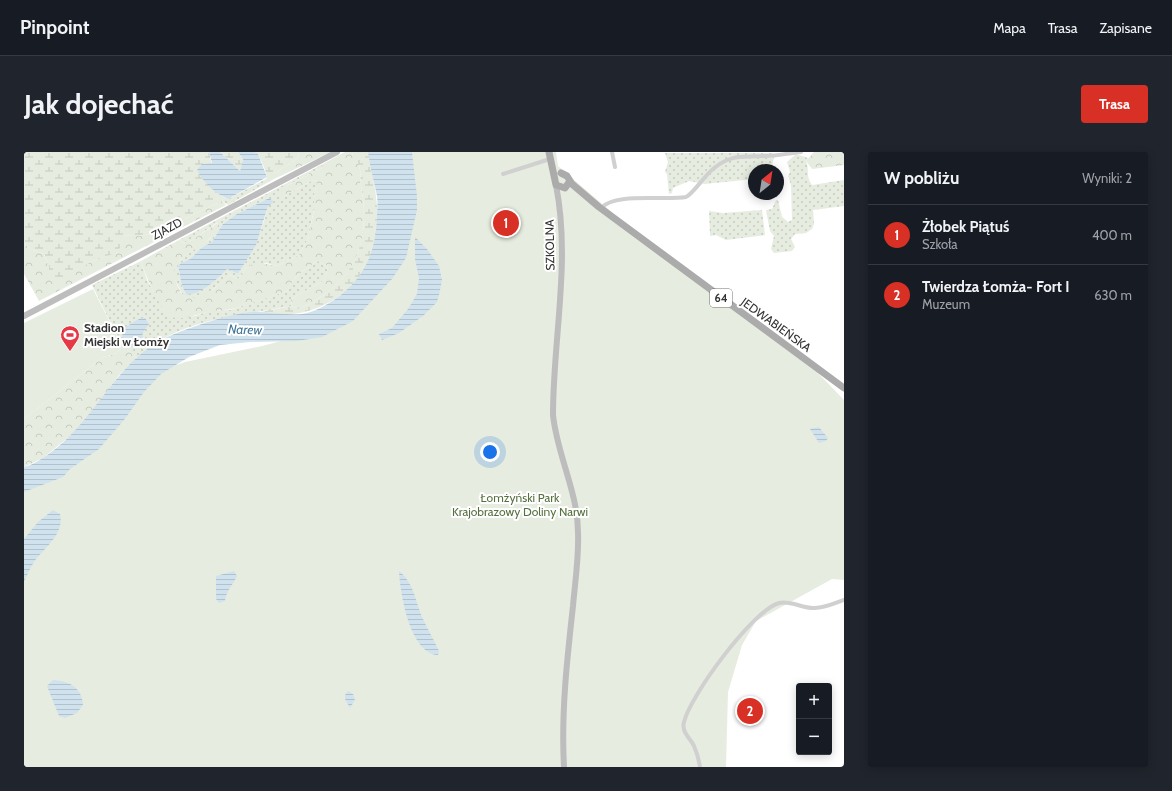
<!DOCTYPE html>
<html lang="pl">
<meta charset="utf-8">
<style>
body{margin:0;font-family:Cabin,sans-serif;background:#20242c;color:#f1f3f6}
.controls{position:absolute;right:12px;bottom:12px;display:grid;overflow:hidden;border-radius:4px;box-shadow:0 2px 10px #0003}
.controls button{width:36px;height:36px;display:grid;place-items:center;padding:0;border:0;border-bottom:1px solid #363941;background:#171b24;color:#f1f3f6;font:20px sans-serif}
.compass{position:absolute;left:724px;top:12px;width:36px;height:36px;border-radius:50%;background:#171b24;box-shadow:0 2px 10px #0003;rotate:30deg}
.you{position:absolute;left:466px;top:300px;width:14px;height:14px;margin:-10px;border:3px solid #fff;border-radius:50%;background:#1a73e8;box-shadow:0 0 0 6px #1a73e833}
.badge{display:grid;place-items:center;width:26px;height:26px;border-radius:50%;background:#d93025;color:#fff;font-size:13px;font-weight:700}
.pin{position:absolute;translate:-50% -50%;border:2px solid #fff;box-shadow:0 1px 4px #0006}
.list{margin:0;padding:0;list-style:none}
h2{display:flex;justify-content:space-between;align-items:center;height:52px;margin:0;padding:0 16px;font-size:17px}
h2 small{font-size:13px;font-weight:400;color:#9ea1a6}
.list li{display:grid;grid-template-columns:26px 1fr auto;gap:12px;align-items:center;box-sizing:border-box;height:60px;padding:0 16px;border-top:1px solid #363941}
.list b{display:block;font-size:15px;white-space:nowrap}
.list p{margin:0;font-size:13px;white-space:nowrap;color:#9ea1a6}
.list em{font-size:13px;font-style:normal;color:#9ea1a6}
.map{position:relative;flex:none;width:820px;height:615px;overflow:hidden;border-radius:4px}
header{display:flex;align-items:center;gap:24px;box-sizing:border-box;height:56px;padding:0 20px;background:#171b24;border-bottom:1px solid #363941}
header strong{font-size:19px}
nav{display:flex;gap:22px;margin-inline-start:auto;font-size:14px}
.intro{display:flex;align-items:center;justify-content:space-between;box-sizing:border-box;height:96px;padding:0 24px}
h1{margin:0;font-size:28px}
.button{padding:10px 18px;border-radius:4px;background:#d93025;color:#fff;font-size:14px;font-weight:700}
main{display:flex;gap:24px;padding:0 24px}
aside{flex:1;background:#171b24;border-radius:4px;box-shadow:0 2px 10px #0003}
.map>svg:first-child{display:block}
</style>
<header>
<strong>Pinpoint</strong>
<nav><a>Mapa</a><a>Trasa</a><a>Zapisane</a></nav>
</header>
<div class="intro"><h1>Jak dojechać</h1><a class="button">Trasa</a></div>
<main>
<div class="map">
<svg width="820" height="615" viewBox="0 0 820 615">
<defs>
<pattern id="grass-dots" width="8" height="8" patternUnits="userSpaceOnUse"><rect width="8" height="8" fill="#e6ecdf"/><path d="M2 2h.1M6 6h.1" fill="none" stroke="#c6cbc0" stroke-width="1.8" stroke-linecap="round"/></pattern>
<pattern id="forest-crowns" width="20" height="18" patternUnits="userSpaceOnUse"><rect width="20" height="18" fill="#e6ecdf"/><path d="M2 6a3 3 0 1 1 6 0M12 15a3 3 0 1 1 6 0" fill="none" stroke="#c6cbc0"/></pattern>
<pattern id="wetland-marsh" width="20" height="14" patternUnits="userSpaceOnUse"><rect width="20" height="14" fill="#e6ecdf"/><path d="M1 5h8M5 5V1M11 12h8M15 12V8" fill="none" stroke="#c6cbc0"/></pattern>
<pattern id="water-rules" width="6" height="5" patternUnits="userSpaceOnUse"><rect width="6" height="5" fill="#cfe2ee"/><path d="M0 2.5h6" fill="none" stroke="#b2c2cd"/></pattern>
</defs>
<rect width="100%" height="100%" fill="#fff"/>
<path fill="url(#grass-dots)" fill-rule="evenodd" d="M641,1H748L750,5L747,18H730V27L681,32L665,29L649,36L648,41L645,42L643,22L641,20L644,10Z
M772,2L784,6L782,9C786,18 781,23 788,33L820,28V54L789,58L790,72L788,77L782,81L771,82L767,87L771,95L768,99L750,101L747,97L750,84L746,79L742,58L748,57L752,48H754L758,65L764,70L768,68L767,33L764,24L766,20L763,10Z
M297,13L298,16L262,34L260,44L289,28L293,29L290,45V57L284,87L275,103L253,114L242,111L222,116L215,127L206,123C198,131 180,146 169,146C166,147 162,145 159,144L149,123L151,112L161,103L186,87L194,70L168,88L158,91L155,88ZM245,46C241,75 229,98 214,122L203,117C192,131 179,137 162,142C156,133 157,125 154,114L157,111L166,107L177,96L188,90L198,73L211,63Z
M242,27H250L204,53L198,49L199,45L204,47Z
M738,58L741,83L702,88L692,83L686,84L685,59L699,61Z
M117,109L123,128L140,158L154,166L171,164L185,159L206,158L263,139C270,124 280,117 294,109L304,114L301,128L267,147L268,154C223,162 172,166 132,191C126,195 120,201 113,206L98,194L68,133Z"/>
<path fill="url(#forest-crowns)" d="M275,0H307L250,27V22L274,6Z
M321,0H328C329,6 334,8 335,13C337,19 336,28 337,34C348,93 329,134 274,157L268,154L267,147L301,128L304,114L294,109C280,117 270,124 263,139C245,145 227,152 208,157C200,159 191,158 183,160C174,162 157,169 148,165C136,160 121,122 117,109L155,88L158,91L168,88L195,70C187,107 129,94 159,144L169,146L180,142L190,137L206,123L215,127L222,116L232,110L253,114L275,103L284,87L290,58V45L293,29L289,28L260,44L254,42L262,34L298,16L297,13Z
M790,0H820V13L788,17L782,9Z
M198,49L202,53L15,149L0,122V91L6,97L20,102L25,115L67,110L93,100L101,83C114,85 125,84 137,76C142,72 144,69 150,66L154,70Z
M98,194L113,206L95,223L77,249L53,278L19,306L0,315V267L79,205C87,203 95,202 98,194Z"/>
<path fill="url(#wetland-marsh)" d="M0,0H185L194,41L199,45L198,49L154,70L150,67C144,69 142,72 137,76C125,84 114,85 101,83L94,100L67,110L34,129L25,123V115L20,102L6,97L0,91Z
M196,0H214L219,7L216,19Z
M231,0H275L274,6L250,22V27H242L243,25C241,17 237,5 231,0Z
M328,0H344C349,27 356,54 353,82C347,137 288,173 236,160L268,154L274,157C329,134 348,92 337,34C336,28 337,19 335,13C333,8 329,6 328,0Z"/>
<path fill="#e6ecdf" d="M385,0H532L534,14L641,106L793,220L820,248V428L808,427L732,469L718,493L704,540L702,615H0V333L133,220L161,210L238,194L281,183L348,120Z
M69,137L98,194C95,202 87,203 79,205L0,267V171Z"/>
<path fill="url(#water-rules)" d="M185,0H196L216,19L219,7L214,0H231L234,2L243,25L204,47C190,41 180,31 173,18L178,12L188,11Z
M344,0H388L393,44V58L382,106L368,127L329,169L298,185L273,189L226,190L196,193L165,205L137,222L120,240L100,268L75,297L46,317L39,325L0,340V315C9,313 19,306 26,301C69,270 89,217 132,191C152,179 214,158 236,160C250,161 264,163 278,162C292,160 308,150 318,142C343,122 352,96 353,65C353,59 354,51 353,44C350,30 346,15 344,0Z
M245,46L250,50L244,54L232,93L214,122L203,117C196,126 173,145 162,142C156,132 157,126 154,114L157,111L166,107L177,96L188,90L198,73L211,63Z
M391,85L403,97L415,114L418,128L415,143L413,150L399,164L375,181L358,188L355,182L368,176L384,157L393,142L395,126L391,107Z
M117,166H121L125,172L118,182L119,188L112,196L107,195C89,180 102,174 117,166Z
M795,275L804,286L802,289L795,291L786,277Z
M29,358L36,362C41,382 20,396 10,410C6,416 3,423 0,430V387L14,370Z
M210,419L213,424C209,433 202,439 201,449L195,451L192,447V424Z
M375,419C391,432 391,450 399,467C404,478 410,488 415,499L414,503C386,502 376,441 375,419Z
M29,528C46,529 58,536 59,553L53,561L41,566L35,564L23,534Z
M324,539L329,542L331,548L326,556L321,547V543Z"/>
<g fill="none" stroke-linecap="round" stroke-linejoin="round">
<path stroke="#d0d0d0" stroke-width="4" d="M588,0L591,15
M479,22L526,7
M577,56C591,40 641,49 662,45C669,42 681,23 689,17C708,1 719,6 741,4C753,4 765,1 777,0
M676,615C675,608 673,601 670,594C667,587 657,580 660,570C666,544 729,458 755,451C767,448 779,457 791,456C801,456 811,451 820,448"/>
<path stroke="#bdbdbd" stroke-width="6" d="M532,33C547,109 529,186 529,263C533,303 554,340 554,381C555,406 551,430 549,454C543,508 537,561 540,615
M0,164L313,0"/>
<path stroke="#ababab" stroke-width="7" d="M525,0L532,33L541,36L546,29
M537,21L543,24L548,32L575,55L820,236"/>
</g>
<defs>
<g id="stadium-pin" transform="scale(1)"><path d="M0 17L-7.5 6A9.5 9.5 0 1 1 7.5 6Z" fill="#e63946" stroke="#fff"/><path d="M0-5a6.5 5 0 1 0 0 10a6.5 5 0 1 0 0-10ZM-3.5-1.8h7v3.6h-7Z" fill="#fff"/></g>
</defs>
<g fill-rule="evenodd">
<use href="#stadium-pin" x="46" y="183"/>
</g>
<g text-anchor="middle" stroke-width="4" stroke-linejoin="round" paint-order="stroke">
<rect fill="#fff" stroke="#707070" stroke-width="1" x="686" y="137" width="22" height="18" rx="3"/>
<g font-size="11" font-weight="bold" fill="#333">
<text x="697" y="150">64</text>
</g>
<g font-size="12" fill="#333" stroke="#fff">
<text transform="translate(143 77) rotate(-28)" y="4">ZJAZD</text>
<text transform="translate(526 93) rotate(-91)" y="4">SZKOLNA</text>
<text transform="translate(752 173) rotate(36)" y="4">JEDWABIEŃSKA</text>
</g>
<g font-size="12" font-weight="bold" fill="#333" stroke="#fff" text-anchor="start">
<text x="60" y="180">Stadion<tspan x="60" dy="14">Miejski w Łomży</tspan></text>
</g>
<g font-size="12" fill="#56703f" stroke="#fff">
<text x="496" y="350">Łomżyński Park<tspan x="496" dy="14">Krajobrazowy Doliny Narwi</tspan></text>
</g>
<g font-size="13" font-style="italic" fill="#3f7597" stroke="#fff">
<text transform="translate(221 177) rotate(2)" y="5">Narew</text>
</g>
</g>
</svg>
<div class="controls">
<button>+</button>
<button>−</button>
</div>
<svg class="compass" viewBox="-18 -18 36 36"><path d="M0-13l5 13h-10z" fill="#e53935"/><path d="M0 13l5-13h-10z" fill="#9ea1a6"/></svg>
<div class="you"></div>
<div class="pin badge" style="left:482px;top:71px">1</div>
<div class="pin badge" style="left:726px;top:559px">2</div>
</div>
<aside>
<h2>W pobliżu<small>Wyniki: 2</small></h2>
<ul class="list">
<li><span class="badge">1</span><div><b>Żłobek Piątuś</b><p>Szkoła</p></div><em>400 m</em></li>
<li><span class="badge">2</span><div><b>Twierdza Łomża- Fort I</b><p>Muzeum</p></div><em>630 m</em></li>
</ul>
</aside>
</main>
